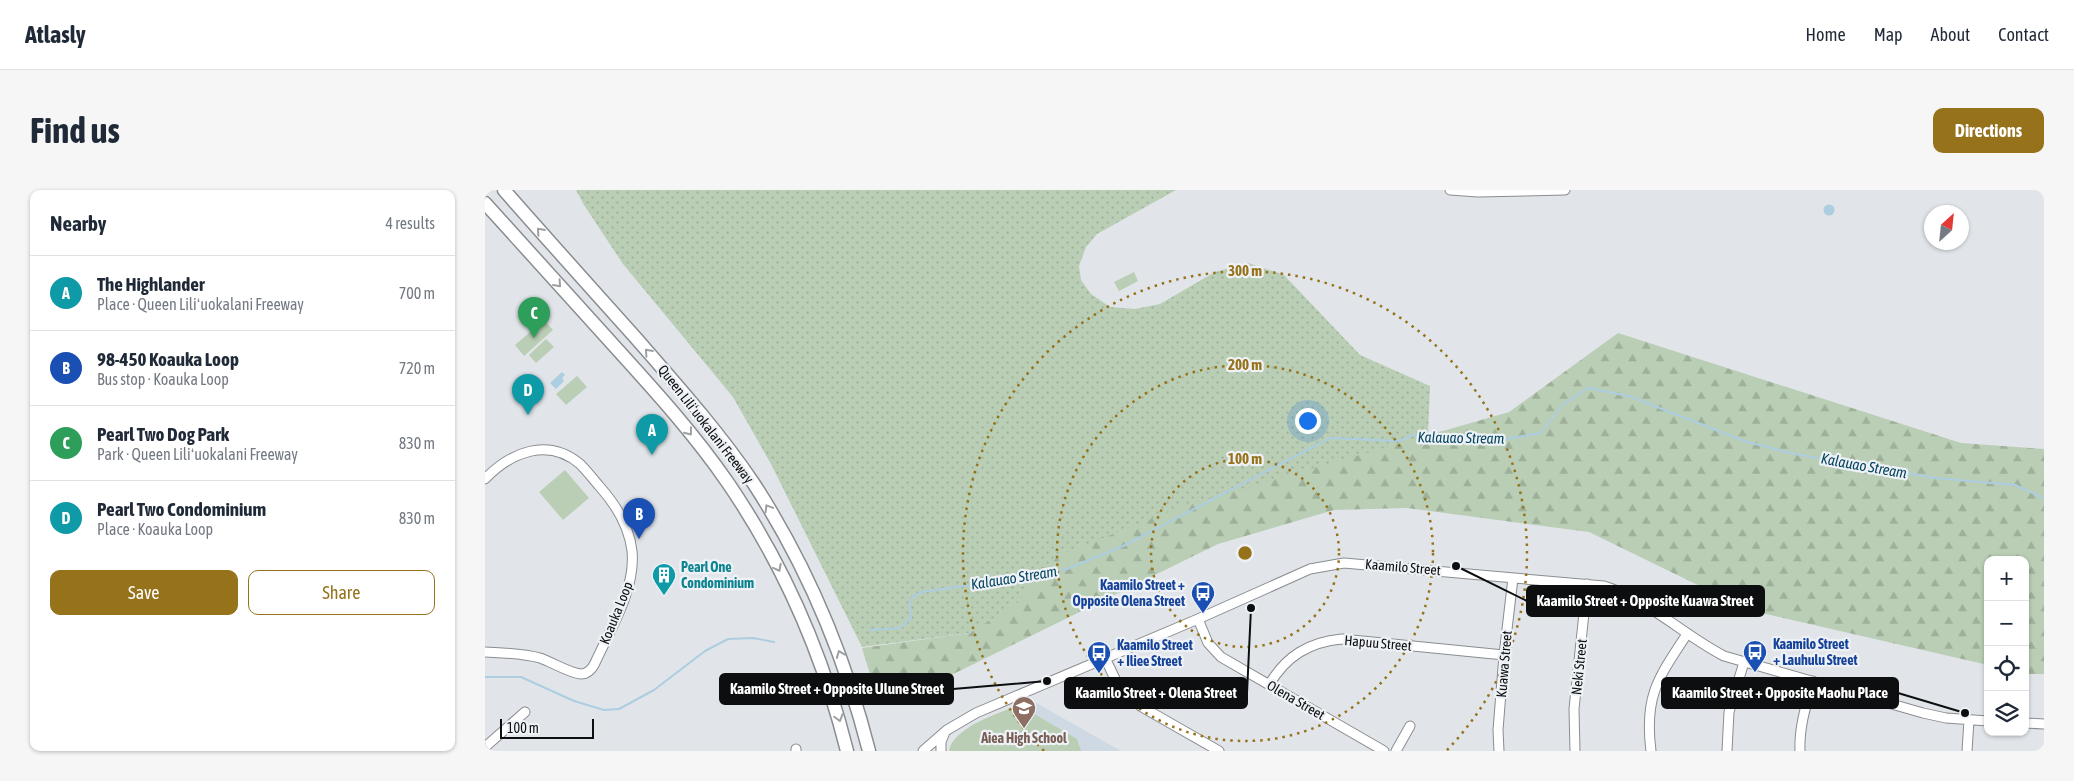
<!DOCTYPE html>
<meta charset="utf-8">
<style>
body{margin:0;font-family:"Asap Condensed",sans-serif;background:#f6f6f7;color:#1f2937}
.controls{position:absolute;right:15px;bottom:15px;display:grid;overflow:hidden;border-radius:10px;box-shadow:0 1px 4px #0004}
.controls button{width:45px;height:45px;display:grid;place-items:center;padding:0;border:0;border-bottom:1px solid #e0e1e3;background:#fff;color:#1f2937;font:25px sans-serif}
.compass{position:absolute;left:1439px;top:15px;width:45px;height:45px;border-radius:50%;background:#fff;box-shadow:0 1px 4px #0004;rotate:27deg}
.scale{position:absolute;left:15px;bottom:12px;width:94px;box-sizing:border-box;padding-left:5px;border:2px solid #0d0e0f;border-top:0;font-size:14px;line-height:18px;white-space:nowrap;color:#0d0e0f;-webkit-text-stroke:4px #eef2f6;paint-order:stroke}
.you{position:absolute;left:822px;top:230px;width:18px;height:18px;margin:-12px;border:4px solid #fff;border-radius:50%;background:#1a73e8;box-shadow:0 0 0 8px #1a73e833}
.badge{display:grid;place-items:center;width:32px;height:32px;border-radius:50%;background:#96721b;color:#fff;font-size:16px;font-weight:700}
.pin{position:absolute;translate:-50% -41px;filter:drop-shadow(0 1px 2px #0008)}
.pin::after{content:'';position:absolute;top:26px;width:18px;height:15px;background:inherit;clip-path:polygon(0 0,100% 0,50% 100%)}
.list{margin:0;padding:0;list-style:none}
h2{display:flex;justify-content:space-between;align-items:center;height:65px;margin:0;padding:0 20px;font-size:21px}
h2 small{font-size:16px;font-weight:400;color:#747a83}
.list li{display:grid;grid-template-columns:32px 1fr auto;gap:15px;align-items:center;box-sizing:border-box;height:75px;padding:0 20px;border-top:1px solid #e0e1e3}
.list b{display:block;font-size:19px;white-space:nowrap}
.list p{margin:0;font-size:16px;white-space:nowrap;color:#747a83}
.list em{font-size:16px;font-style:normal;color:#747a83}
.actions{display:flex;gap:10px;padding:15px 20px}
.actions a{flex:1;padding:11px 0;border:1px solid #96721b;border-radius:10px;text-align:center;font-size:18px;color:#96721b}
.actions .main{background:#96721b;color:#fff}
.icon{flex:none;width:28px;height:28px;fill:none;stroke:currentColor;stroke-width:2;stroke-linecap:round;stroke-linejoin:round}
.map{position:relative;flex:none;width:1559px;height:561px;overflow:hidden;border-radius:10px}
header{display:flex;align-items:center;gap:30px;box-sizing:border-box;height:70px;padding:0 25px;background:#fff;border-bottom:1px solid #e0e1e3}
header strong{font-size:24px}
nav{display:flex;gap:28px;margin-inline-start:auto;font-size:18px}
.intro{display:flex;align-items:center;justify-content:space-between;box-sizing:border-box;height:120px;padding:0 30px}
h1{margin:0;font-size:35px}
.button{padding:12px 22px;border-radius:10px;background:#96721b;color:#fff;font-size:18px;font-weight:700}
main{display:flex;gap:30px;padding:0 30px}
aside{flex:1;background:#fff;border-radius:10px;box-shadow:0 1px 4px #0004}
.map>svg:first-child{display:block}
</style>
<header>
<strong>Atlasly</strong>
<nav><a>Home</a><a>Map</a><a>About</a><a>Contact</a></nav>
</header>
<div class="intro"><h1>Find us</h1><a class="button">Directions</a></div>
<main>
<aside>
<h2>Nearby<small>4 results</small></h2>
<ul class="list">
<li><span class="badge" style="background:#0f9aa8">A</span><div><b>The Highlander</b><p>Place · Queen Liliʻuokalani Freeway</p></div><em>700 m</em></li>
<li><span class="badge" style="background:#1a4fb4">B</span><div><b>98-450 Koauka Loop</b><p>Bus stop · Koauka Loop</p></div><em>720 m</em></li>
<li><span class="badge" style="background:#2e9e5b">C</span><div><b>Pearl Two Dog Park</b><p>Park · Queen Liliʻuokalani Freeway</p></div><em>830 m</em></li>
<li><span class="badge" style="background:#0f9aa8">D</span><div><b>Pearl Two Condominium</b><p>Place · Koauka Loop</p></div><em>830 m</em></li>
</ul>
<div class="actions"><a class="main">Save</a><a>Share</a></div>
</aside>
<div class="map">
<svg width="1559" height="561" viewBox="0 0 1559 561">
<defs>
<pattern id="grass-dots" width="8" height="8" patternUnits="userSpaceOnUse" patternTransform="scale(1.25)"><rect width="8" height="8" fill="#b9ceb5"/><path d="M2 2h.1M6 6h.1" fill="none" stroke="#9eb09a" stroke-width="1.8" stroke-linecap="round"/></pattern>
<pattern id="forest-firs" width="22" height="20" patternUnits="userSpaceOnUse" patternTransform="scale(1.25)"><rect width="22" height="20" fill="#b9ceb5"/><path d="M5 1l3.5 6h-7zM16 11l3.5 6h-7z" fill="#9eb09a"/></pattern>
</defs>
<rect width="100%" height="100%" fill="#e1e5e9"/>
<path fill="#cfd9e3" d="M546,510L636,561H464L467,552L489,534Z"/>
<path fill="url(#grass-dots)" d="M91,0H691L612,44L601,57L594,76L596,90L606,104L625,117L650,119L675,114L730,82L763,73L799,85L875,165L945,196L942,268L825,304L484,443L377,457L286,274L248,207L138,74L99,15Z"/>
<path fill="url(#forest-firs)" d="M1133,143L1476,253L1559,259V484H1540V370H1503V475L1264,420L1104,342L922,318L849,320L733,354L448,494H388L377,458L485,443L532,413L573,366L701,315L1024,222Z"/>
<path fill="#b9ceb5" d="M649,82L653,91L634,101L629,92Z
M59,130L68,140L39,166L30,155Z
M61,149L69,157L51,173L44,165Z
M92,186L102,197L81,215L71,204Z
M80,280L104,308L78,330L54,302Z
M534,515L592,549L596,561H464C468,537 514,523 534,515Z"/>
<path fill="#adcde1" d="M1338.5 20a5.5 5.5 0 1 1 11 0a5.5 5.5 0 1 1-11 0Z
M77,182L80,185L77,188L79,191L71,199L65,193Z"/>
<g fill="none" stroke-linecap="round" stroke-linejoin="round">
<path stroke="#adcde1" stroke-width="2" d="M385,440L415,438L426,428L424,413L429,406L437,402L478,396L516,392L572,383L638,356L845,248L914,251L929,245L1009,251L1056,243L1077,215L1103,198L1144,206L1259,251L1310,264L1450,288L1530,295L1559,308
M0,487H36L89,511L119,520L134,519L169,500L220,461L243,449L268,448L289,452"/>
<g stroke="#898d91" stroke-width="11">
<path id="minor" d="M965,0L993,2L1080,0
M0,289C26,262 63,247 95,274C102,281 109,290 115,297C132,316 144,336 147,361C151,399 125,440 110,473C107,479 103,484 96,484C84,483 67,472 55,468C37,463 18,463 0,462
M713,429L723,453L736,467L899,561
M620,468L633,495L641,505L657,517L734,561
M784,495C801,466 824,452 857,449L1019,465
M1540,533L1559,534
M0,557L40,522
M311,559V561
M438,561L462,540L491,523L713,429L825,379L859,373L1119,396C1164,410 1198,445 1239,466L1438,523L1461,528L1503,531
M456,561V552L460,542
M911,561L925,536
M1014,561L1013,540L1019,465L1028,388
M1090,561L1089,519L1102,394
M1166,561C1159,506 1173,488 1202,444
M1242,561L1244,522L1259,472
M1315,561C1314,537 1321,515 1328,491
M1482,561L1484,530"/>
</g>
<g stroke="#898d91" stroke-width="15">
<path id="highway" d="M19,0C62,49 106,98 150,147C191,194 234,242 269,294C322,376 360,467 384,561
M0,13C44,62 88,110 132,159C171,202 210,245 243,293C299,375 338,465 362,561"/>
</g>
<use href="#minor" stroke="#fff" stroke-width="9"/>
<use href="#highway" stroke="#fff" stroke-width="12"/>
</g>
<defs><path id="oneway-chevron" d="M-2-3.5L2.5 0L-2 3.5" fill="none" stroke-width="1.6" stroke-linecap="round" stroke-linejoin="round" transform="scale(1.25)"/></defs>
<g stroke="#9e9f9f">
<use href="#oneway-chevron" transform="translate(55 41) rotate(-132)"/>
<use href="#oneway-chevron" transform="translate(73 94) rotate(48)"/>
<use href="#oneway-chevron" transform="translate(163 162) rotate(-132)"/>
<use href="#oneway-chevron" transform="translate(204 242) rotate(52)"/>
<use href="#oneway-chevron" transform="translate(283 318) rotate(-121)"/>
<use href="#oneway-chevron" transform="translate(293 378) rotate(62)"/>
<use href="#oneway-chevron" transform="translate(355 464) rotate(-112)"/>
<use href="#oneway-chevron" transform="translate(354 528) rotate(74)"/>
</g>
<g fill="none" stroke="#96721b" stroke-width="2.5" stroke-dasharray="2.5 5">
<circle cx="760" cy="363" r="94"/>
<circle cx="760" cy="363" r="188"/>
<path d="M559 561A282 282 0 1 1 961 561"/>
</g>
<defs>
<g id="building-pin" transform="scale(1.25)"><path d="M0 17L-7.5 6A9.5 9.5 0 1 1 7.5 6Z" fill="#0f9aa8" stroke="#eef2f6"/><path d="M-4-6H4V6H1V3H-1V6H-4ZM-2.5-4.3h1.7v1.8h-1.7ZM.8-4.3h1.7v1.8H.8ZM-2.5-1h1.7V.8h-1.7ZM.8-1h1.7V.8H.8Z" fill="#fff"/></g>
<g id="bus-pin" transform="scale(1.25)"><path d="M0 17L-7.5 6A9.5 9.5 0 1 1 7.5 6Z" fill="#1a4fb4" stroke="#eef2f6"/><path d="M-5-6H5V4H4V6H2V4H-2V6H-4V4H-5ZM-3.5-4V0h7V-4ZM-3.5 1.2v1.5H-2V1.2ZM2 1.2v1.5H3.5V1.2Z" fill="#fff"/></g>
<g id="school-pin" transform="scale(1.25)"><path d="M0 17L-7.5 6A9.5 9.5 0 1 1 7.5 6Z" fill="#8d6e63" stroke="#eef2f6"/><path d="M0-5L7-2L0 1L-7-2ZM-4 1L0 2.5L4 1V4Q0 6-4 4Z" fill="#fff"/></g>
</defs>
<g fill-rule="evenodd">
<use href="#building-pin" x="179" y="385"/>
<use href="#bus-pin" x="718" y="403"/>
<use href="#bus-pin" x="1270" y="462"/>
<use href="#bus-pin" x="614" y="463"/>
<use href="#school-pin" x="539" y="518"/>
</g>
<g text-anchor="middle" stroke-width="4.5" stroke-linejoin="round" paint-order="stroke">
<g font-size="14" fill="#0d0e0f" stroke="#eef2f6">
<text transform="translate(221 234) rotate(52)" y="5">Queen Liliʻuokalani Freeway</text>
<text transform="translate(918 377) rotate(5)" y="5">Kaamilo Street</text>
<text transform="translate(131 423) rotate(-68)" y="5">Koauka Loop</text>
<text transform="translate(893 453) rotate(5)" y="5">Hapuu Street</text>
<text transform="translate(1019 474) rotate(-85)" y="5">Kuawa Street</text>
<text transform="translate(1094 477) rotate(-84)" y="5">Neki Street</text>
<text transform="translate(811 510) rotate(30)" y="5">Olena Street</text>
</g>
<g font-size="14" font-weight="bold" fill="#0d838f" stroke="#eef2f6" text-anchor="start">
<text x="196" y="382">Pearl One<tspan x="196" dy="16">Condominium</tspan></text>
</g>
<g font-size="14" font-weight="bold" fill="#164399" stroke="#eef2f6" text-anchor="start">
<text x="700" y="400" text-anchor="end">Kaamilo Street +<tspan x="700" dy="16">Opposite Olena Street</tspan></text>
<text x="1288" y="459">Kaamilo Street<tspan x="1288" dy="16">+ Lauhulu Street</tspan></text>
<text x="632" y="460">Kaamilo Street<tspan x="632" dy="16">+ Iliee Street</tspan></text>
</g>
<g font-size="14" font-weight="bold" fill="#785e54" stroke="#eef2f6">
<text x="539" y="553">Aiea High School</text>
</g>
<g font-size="15" font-style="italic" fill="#064460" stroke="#eef2f6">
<text transform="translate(976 248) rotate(1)" y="5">Kalauao Stream</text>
<text transform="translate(1379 276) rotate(10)" y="5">Kalauao Stream</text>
<text transform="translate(529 388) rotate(-9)" y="5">Kalauao Stream</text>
</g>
</g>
<circle cx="760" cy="363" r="8" fill="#96721b" stroke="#eef2f6" stroke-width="2.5"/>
<g font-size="15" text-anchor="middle" font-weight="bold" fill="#96721b" stroke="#eef2f6" stroke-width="4.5" stroke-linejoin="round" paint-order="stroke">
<text x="760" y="86">300 m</text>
<text x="760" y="180">200 m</text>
<text x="760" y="274">100 m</text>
</g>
<path fill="none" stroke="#0d0e0f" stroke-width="2" d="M971 376L1042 411M562 491L468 499M766 418L762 503M1480 523L1413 503"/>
<g fill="#0d0e0f" stroke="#eef2f6" stroke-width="2">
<circle cx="971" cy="376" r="5"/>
<circle cx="562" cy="491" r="5"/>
<circle cx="766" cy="418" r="5"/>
<circle cx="1480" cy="523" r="5"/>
</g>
<g fill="#0d0e0f" stroke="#0d0e0f" stroke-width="2">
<rect x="1042" y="396" width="237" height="30" rx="5"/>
<rect x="235" y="484" width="233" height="30" rx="5"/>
<rect x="580" y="488" width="182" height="30" rx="5"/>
<rect x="1177" y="488" width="236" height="30" rx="5"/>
</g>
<g font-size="15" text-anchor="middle" font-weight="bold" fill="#fff">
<text x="1160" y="416">Kaamilo Street + Opposite Kuawa Street</text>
<text x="352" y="504">Kaamilo Street + Opposite Ulune Street</text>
<text x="671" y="508">Kaamilo Street + Olena Street</text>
<text x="1295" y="508">Kaamilo Street + Opposite Maohu Place</text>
</g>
</svg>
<div class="controls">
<button>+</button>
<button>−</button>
<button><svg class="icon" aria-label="locate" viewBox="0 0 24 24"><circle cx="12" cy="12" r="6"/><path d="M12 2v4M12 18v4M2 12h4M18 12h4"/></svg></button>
<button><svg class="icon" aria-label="layers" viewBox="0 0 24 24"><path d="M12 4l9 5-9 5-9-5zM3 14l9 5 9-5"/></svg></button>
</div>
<svg class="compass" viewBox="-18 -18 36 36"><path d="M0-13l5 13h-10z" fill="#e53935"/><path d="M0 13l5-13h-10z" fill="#747a83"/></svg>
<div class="scale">100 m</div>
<div class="you"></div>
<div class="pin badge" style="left:167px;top:265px;background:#0f9aa8">A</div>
<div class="pin badge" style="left:154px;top:349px;background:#1a4fb4">B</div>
<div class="pin badge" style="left:49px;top:148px;background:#2e9e5b">C</div>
<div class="pin badge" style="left:43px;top:225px;background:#0f9aa8">D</div>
</div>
</main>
